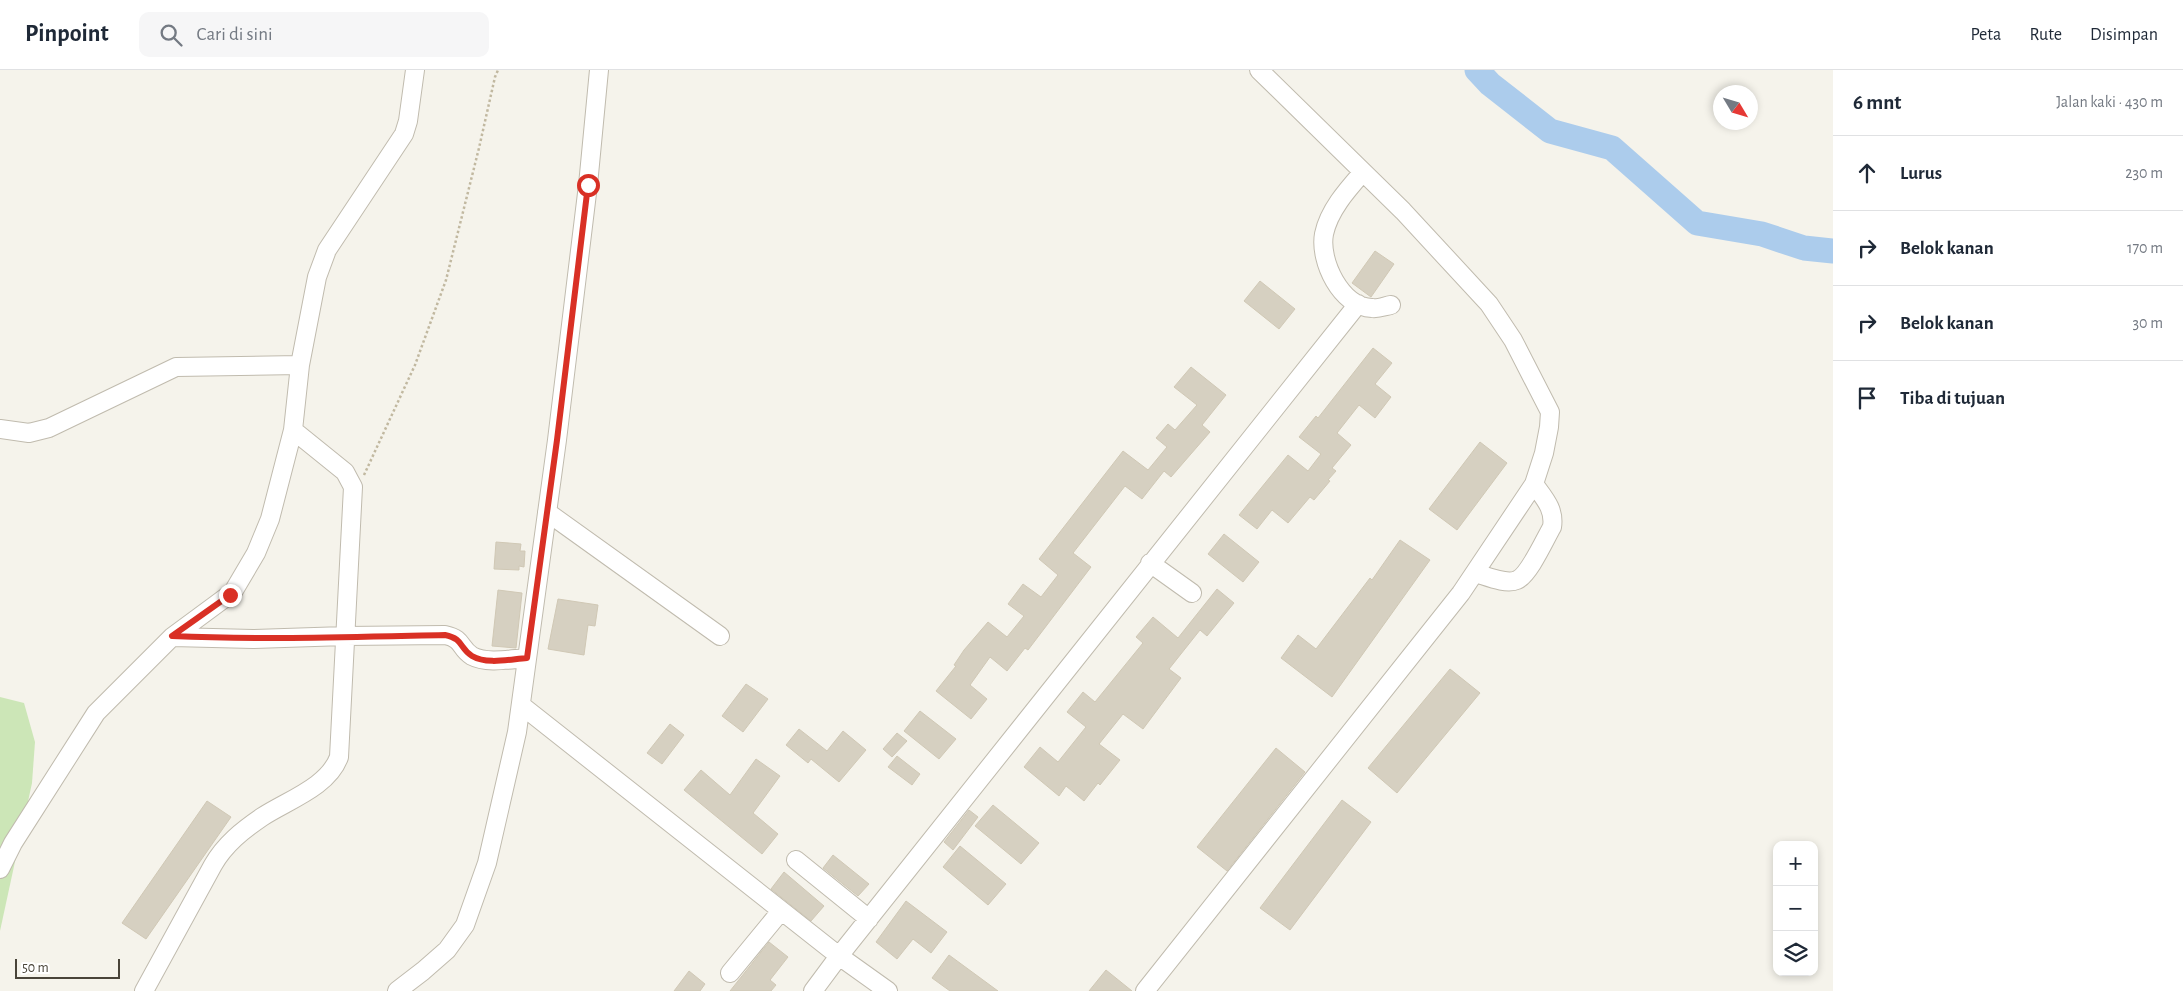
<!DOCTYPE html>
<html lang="id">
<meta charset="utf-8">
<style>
body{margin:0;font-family:"Alegreya Sans",sans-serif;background:#f6f6f7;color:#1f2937}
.controls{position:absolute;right:15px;bottom:15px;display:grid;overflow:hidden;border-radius:10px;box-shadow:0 2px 8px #0003}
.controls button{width:45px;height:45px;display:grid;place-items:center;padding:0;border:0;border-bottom:1px solid #e0e1e3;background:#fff;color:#1f2937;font:25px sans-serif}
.compass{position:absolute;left:1713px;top:15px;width:45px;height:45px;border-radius:50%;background:#fff;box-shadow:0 2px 8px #0003;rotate:128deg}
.scale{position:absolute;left:15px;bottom:12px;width:105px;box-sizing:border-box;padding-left:5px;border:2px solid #494439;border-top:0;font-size:14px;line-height:18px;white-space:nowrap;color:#494439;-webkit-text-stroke:4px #fff;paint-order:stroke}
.stop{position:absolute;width:15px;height:15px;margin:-11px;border:4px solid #d93025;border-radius:50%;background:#fff}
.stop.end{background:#d93025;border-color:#fff;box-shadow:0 1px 5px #0008}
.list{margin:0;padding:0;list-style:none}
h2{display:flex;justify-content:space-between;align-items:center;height:65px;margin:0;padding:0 20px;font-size:21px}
h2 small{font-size:16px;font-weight:400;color:#747a83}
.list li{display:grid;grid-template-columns:32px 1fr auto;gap:15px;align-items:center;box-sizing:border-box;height:75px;padding:0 20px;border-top:1px solid #e0e1e3}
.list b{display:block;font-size:19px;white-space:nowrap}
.list em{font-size:16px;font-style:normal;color:#747a83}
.icon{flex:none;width:28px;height:28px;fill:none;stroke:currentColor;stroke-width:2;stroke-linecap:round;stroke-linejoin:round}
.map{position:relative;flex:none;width:1833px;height:921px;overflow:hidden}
header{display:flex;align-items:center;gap:30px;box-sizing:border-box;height:70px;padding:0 25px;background:#fff;border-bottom:1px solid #e0e1e3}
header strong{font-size:24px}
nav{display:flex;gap:28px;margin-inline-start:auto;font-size:18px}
.search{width:350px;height:45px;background:#f6f6f7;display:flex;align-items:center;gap:12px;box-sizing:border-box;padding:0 18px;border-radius:10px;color:#747a83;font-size:19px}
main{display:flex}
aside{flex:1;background:#fff}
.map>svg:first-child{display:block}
</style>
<header>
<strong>Pinpoint</strong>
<div class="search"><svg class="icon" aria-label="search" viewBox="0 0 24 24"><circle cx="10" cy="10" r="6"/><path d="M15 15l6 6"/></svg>Cari di sini</div>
<nav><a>Peta</a><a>Rute</a><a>Disimpan</a></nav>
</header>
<main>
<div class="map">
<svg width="1833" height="921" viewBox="0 0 1833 921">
<rect width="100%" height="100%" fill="#f5f3eb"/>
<path fill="#cce6b7" d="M0,627L24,633L35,672L32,713L0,861Z"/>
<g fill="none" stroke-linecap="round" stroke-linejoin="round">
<path stroke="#acccec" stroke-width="25" d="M1477,0L1490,14L1550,61L1612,78L1697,153L1762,164L1804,178L1833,181"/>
</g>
<path fill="#d6d0c1" stroke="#d0c8b5" d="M1375,181L1394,194L1371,227L1352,213Z
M1260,211L1295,239L1279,259L1244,231Z
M1373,278L1392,293L1375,314L1391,327L1375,348L1359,335L1337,363L1351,375L1332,398L1336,401L1328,410L1330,411L1314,430L1310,427L1288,453L1272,440L1257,459L1239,445L1288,385L1308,401L1321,384L1299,367L1316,346L1318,348Z
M1191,297L1226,325L1202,355L1210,362L1171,407L1164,401L1142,429L1125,416L1073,483L1091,497L1028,580L1025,578L1007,601L990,587L970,615L987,629L971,649L936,621L956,596L954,595L964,580L988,552L1007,567L1024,546L1008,534L1023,514L1041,527L1058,505L1039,489L1123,381L1148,400L1167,377L1156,368L1168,354L1175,360L1197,335L1174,317Z
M1480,372L1507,393L1457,460L1429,439Z
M1224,464L1259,492L1243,512L1208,484Z
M1400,470L1430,490L1332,627L1281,588L1298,565L1316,579L1370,508L1372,510Z
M496,472L521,474L520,481H525L524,497L519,496V500L494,499Z
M1217,519L1234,533L1207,566L1200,560L1169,599L1181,608L1143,659L1123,644L1099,674L1120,690L1100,715L1098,713L1084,731L1066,716L1059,726L1024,697L1040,677L1058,692L1086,657L1067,642L1083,622L1095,632L1143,573L1136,567L1153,547L1178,568Z
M498,520L522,523L516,578L492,576Z
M558,529L598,535L595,556L588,555L584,585L548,579Z
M1450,599L1480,623L1397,723L1368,698Z
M746,614L768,629L743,662L722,646Z
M920,641L956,669L939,689L904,661Z
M670,654L684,665L662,694L647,683Z
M799,659L827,681L843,661L866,680L839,712L811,689L808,693L786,675Z
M897,663L907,671L892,687L883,679Z
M1276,678L1305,702L1227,801L1197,777Z
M897,686L920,704L912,715L888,697Z
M756,689L780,706L753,743L778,764L762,784L684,720L701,700L730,725Z
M1342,730L1371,752L1290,860L1260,838Z
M207,731L231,747L146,869L122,853Z
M993,735L1039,773L1021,794L975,756Z
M969,740L978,747L953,780L944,772Z
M960,776L1006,814L988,835L943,797Z
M833,785L869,814L858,826L823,798Z
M784,802L824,836L811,851L771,819Z
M906,831L947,862L931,883L913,869L897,889L876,872Z
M769,872L788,887L770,910L776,915L771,921H730Z
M949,885L998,921H950L932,908Z
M1106,900L1132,921H1089Z
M689,901L705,914L700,921H674Z"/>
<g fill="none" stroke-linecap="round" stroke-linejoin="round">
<g stroke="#c0bbae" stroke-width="20">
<path id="minor" d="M1363,102C1348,119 1329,140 1324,164C1319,191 1341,237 1372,238C1378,239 1385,236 1391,235
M0,359L29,363L49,358L176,297L300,295
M547,442L720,566
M1150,493L1192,523
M1475,503C1486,506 1506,515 1517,510C1529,505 1545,469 1552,457C1555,439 1544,428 1534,414
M172,567L253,569L345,566L445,565C464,569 459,578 472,586C487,594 511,589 527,588
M521,635L839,886L813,921
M796,790L869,849
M0,799L13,773L96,643L172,567L233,522L256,483L270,449L293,360L300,295L317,207L327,180L404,64L408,51L415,0
M730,903L781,841
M144,921L213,795C225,774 243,760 262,747C288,730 328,717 339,687L353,417L345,402L293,360
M397,921L423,901L447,880L465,855L487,793L517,662L557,370L588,115L599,0
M888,921L839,886L1358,234
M1145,921L1461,523L1534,414L1544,383L1549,357L1550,342L1513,270L1489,234L1403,141L1259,0"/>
</g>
<path stroke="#c1b8a0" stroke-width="2.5" stroke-dasharray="2.5 2.5" stroke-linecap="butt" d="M364,405L415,295L446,210L479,78L495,7L498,0"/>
<use href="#minor" stroke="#fff" stroke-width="18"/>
</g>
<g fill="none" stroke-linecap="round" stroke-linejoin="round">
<path stroke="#d93025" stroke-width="6" d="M230,525L172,566C263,570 354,567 445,565C464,569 459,578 472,586C487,595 511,589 527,588L557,370L588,115"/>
</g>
</svg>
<div class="controls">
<button>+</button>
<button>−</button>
<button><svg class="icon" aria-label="layers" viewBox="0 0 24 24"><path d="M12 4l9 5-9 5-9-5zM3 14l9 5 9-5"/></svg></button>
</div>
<svg class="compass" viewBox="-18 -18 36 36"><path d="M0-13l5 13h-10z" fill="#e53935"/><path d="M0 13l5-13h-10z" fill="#747a83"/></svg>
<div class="scale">50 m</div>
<div class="stop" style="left:588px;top:115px"></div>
<div class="stop end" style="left:230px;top:525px"></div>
</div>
<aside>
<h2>6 mnt<small>Jalan kaki · 430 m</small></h2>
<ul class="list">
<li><svg class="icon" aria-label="ahead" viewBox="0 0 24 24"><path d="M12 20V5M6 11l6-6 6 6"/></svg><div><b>Lurus</b></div><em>230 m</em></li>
<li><svg class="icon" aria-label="right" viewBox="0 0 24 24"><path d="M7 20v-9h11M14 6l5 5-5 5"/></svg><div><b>Belok kanan</b></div><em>170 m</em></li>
<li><svg class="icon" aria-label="right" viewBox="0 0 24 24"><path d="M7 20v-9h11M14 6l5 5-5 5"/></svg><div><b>Belok kanan</b></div><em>30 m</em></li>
<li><svg class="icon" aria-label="arrive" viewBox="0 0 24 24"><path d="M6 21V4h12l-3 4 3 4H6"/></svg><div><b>Tiba di tujuan</b></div></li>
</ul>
</aside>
</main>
